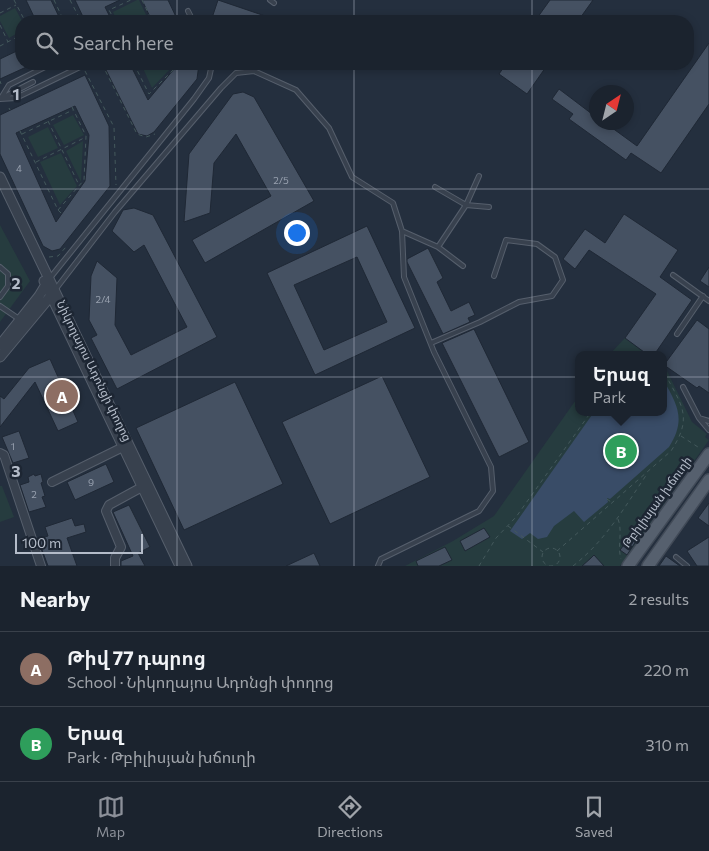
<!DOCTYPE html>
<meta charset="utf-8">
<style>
body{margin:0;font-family:Commissioner,"Noto Sans Armenian",sans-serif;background:#282f3a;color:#f1f3f6}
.compass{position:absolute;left:589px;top:85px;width:45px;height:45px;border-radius:50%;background:#1b232e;box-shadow:0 2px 8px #0003;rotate:35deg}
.scale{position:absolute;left:15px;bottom:12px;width:128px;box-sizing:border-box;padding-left:5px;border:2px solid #b4bcc9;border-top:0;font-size:14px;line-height:18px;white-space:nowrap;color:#b4bcc9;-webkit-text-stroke:4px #1d2633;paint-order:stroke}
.you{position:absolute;left:296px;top:232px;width:18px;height:18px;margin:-12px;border:4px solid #fff;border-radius:50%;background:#1a73e8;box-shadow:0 0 0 8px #1a73e833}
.badge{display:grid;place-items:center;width:32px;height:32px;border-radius:50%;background:#8c9099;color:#fff;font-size:16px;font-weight:700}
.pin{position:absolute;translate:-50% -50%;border:2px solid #fff;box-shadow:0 1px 5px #0006}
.popup{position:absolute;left:575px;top:351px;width:92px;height:65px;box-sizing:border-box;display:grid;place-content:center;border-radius:10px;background:#1b232e;filter:drop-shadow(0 1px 4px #0005);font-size:16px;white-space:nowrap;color:#a0a4aa}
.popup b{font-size:19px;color:#f1f3f6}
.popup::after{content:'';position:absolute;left:50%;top:100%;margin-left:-10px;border:10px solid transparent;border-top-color:#1b232e}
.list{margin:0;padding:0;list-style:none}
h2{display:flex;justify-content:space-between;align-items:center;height:65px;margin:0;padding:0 20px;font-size:21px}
h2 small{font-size:16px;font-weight:400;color:#a0a4aa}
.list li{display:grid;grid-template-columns:32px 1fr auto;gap:15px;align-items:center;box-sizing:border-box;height:75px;padding:0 20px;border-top:1px solid #39404a}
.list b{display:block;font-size:19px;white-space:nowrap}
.list p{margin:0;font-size:16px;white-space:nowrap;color:#a0a4aa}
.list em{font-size:16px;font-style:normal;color:#a0a4aa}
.icon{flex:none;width:28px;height:28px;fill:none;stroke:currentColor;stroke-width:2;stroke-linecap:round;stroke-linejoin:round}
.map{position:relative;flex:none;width:709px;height:566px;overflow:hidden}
.search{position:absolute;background:#1b232e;box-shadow:0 2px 8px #0003;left:15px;right:15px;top:15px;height:55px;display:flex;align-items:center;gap:12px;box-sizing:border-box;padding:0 18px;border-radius:20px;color:#a0a4aa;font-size:19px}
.sheet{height:215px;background:#1b232e}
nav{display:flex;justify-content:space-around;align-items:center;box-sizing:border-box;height:70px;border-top:1px solid #39404a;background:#1b232e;font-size:14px;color:#a0a4aa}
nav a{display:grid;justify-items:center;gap:2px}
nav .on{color:#8c9099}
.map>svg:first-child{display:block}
</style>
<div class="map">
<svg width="709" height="566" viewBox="0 0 709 566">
<rect width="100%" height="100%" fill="#242f3e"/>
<path fill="#263c3f" d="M137,0H139L149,21H117L113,12Z
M15,8L22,21L21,31L9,38L0,21V16Z
M141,64H170L172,67L152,88Z
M73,115L84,135L64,145L53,125Z
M48,127L58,148L38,157L28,137Z
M83,141L81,182L66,151Z
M61,153L77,186L60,205L40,162Z
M0,225L30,281L0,322Z
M625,338L648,355H609Z
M664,365L692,422L707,434L705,437L709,440L620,566H405L453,541L494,516L578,397V412H664Z
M0,486H2L14,517L0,522Z"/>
<path fill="#394c67" d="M664,381C678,406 686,420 669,447L610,499L607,498L608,502L584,522L574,511L554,526L547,537L538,539L530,533L522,539L510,531L594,412H664Z"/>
<path fill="#455162" stroke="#1f2835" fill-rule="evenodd" d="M26,0H51L61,21H36Z
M75,0H120L105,7L112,21H85Z
M142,0H168L178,21H152Z
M218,0L277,20L276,21H211Z
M550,0H593L578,21H535Z
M709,43V104L661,173L631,153L626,160L569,119L573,114L552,99L559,89L596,117V122H604L637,146Z
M21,49V64H33L0,79V59Z
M109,64H130L148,100L174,69L173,64H199L197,79L154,132L147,136L138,134L104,66Z
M506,64H548L527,94L499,74Z
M85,75L109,126L110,186L60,249L52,251L43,246L0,154V115ZM75,106L89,135L85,181L56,222L16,133Z
M243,92L254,97L314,201L205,263L192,240L271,196L236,134L214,163L210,213L184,222L189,154L233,94Z
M134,208L153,215L217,337L117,389L91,338L97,335L89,320L91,276L97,261L117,278L115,325L131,355L187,327L144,245L134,252L112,231L123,210Z
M624,214L678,250L660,277L692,300L654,355H648L625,338L656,294L589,250L575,269L563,259L585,229L605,243Z
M367,226L415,328L315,375L267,273ZM357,257L387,322L324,350L294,285Z
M428,248L443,278L437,282L451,311L469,302L475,315L468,318L470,322L443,334L407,262V259Z
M709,267V287L700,281Z
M697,320L709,329V393L699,386L697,388L664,365Z
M474,329L529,442L499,457L442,343Z
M50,359L78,422L58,431L35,382L0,427V396L4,399L29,368Z
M382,376L430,477L330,524L282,422Z
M235,382L283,484L184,530L136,428Z
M19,431L29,458L13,463L2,437Z
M106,464L114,482L75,500L67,482Z
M34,474L35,476L41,474L43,482L41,483L45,496L42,497L46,507L29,512L20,485L29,482L28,477Z
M709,503V526L698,518Z
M129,505L150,547L138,553L145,566H121V561L133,556L113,512Z
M72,518L75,526L84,524L86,532L67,538L77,566H48L38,539L48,536L45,527Z
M484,528L490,537L465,551L460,541Z
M630,537L636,541L627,555L620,550Z
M709,537V566H697L687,551Z
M445,547L452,560L439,566H418L416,561Z
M314,553L320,566H286Z
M594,555L604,566H582L591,558Z
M666,556L680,566H659Z"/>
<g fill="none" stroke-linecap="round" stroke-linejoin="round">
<g stroke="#565f6c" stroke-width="6">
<path id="service" d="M270,0L274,3
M188,11L193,21
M4,97L33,82
M1,98L9,85L51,64
M0,99L16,98L82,66V64
M435,187L466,205L489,207
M402,231L438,247L463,266
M438,247L466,205L479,176
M0,267L8,274V286L0,297
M673,275L709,301
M50,278L194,99L209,78L212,64
M55,290L115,212L221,88L236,73L254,71L296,90L329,128L352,177L393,203L402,231L404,277L434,352L491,467L493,491L479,511L381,559L378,566
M0,306L19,319
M677,334L703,296
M431,343L480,322L519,302L552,296L563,280L555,257L537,244L506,240L494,276
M683,387L699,418L709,430
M699,418L709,421
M676,557L687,566"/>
</g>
<g stroke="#565f6c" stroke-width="10">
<path id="minor" d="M0,453L4,455L41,566
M52,482L123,447
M115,566V558L121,547L106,511L109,505L142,487"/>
</g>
<g stroke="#565f6c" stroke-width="11">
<path id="tertiary" d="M0,177L187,566
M44,281L180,566
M0,345L39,296L48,281
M0,357L54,292"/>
</g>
<g stroke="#414a57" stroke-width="14">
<path id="primary" d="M628,566L709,454
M648,566L709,480"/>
</g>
<path stroke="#44595c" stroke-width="1" stroke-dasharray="4 4" stroke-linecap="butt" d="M14,0L25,21
M54,0L64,21
M70,0L81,21
M142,0L152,21
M0,13L16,5
M115,21L109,10L131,0
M0,25L8,42
M0,46L21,35
M102,64L137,134L146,137L155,134
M134,64L149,94L174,69L172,64
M85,71L114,127L116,185
M0,81L1,84
M9,108L10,110
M48,121L79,185
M20,131L58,210L62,214
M22,134L73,110
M36,162L86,137
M58,210L84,180L86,136L72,107
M49,257L58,256L66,247
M632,355H636
M681,436L701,449
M607,499L611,502
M618,519C623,532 617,546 621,559
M508,526L543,552
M542 557a9 9 0 1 1 18 0a9 9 0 1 1-18 0Z
M557,551L671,451C694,416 681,405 664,372
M479,566L496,538L516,517L591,412
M573,566C606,540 624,508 647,474"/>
<use href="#service" stroke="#38414e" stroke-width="4"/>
<use href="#minor" stroke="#38414e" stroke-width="8"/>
<use href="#tertiary" stroke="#38414e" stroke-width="9"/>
<use href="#primary" stroke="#56606e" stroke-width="11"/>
</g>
<path fill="none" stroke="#b4bcc9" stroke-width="1" stroke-opacity="0.55" d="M177,0V21M354,0V21M532,0V21M177,64V566M354,64V566M532,64V566M0,189H709M0,377H709"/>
<g text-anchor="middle" stroke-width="5" stroke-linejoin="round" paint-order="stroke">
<g font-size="10" fill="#98a1af">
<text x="19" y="172">4</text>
<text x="281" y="184">2/5</text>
<text x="103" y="303">2/4</text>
<text x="13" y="450">1</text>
<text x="91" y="486">9</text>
<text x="34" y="498">2</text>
</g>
<g font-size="12" fill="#b4bcc9" stroke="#1d2633">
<text transform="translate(94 371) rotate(64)" y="4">Նիկողայոս Ադոնցի փողոց</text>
<text transform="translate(657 502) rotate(-54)" y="4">Թբիլիսյան խճուղի</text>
</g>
</g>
<g font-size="16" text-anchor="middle" font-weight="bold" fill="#b4bcc9" stroke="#1d2633" stroke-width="5" stroke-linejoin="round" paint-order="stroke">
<text x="16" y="100">1</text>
<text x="16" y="289">2</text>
<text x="16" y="477">3</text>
</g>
</svg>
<svg class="compass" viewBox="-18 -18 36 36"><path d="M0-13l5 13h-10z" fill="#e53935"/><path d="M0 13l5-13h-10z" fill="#a0a4aa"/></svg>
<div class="scale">100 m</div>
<div class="you"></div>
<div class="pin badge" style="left:62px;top:396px;background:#8d6e63">A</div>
<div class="pin badge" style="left:621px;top:451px;background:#2e9e5b">B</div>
<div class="popup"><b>Երազ</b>Park</div>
<div class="search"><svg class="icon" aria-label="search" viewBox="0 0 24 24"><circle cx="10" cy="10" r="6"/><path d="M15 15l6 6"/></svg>Search here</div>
</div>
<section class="sheet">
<h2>Nearby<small>2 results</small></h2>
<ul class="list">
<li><span class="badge" style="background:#8d6e63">A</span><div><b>Թիվ 77 դպրոց</b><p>School · Նիկողայոս Ադոնցի փողոց</p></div><em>220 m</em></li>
<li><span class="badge" style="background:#2e9e5b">B</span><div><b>Երազ</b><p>Park · Թբիլիսյան խճուղի</p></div><em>310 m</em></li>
</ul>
</section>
<nav>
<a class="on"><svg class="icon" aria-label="map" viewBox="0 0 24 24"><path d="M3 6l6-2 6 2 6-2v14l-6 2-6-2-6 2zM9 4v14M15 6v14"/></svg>Map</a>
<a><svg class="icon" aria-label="directions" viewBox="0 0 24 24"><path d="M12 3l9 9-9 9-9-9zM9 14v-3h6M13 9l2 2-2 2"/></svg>Directions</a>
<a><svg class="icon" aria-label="saved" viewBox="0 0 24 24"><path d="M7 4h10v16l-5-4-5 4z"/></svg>Saved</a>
</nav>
